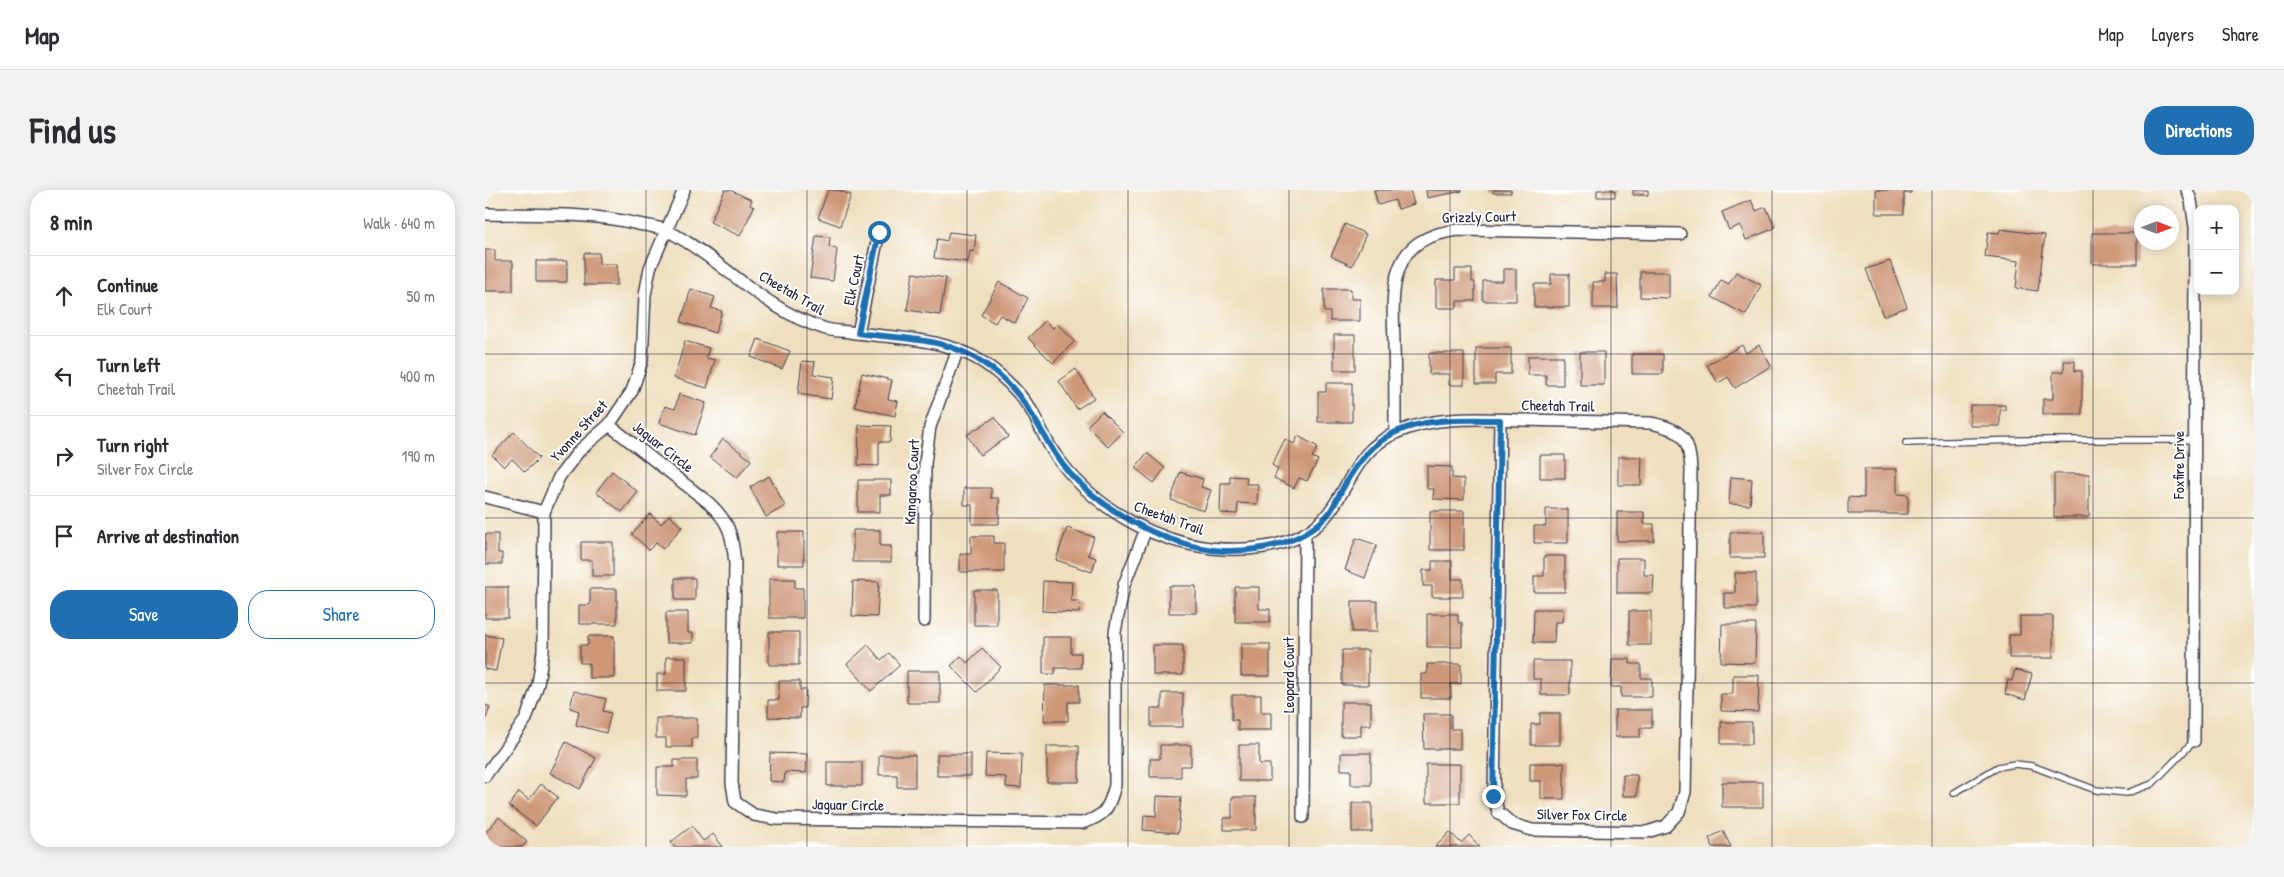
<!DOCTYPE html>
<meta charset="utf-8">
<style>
body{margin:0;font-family:"Patrick Hand",sans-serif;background:#f2f2f3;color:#2b2b33}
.controls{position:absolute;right:15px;top:15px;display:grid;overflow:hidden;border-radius:10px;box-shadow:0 2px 12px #0003}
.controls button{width:45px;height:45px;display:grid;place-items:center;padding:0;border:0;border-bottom:1px solid #e1e1e2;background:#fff;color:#2b2b33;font:25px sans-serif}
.compass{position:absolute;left:1649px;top:15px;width:45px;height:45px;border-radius:50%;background:#fff;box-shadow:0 2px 12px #0003;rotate:90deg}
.stop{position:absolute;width:15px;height:15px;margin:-11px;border:4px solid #1f6fb2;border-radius:50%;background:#fff}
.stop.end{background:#1f6fb2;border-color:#fff;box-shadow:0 1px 5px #0008}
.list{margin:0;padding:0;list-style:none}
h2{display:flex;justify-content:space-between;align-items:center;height:65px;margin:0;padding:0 20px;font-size:21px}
h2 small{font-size:16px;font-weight:400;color:#7c7c81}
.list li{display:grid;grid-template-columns:32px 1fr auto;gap:15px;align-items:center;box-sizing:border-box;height:80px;padding:0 20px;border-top:1px solid #e1e1e2}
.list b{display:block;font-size:19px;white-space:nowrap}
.list p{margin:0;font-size:16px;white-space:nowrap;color:#7c7c81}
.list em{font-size:16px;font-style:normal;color:#7c7c81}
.actions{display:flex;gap:10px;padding:15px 20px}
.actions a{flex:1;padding:11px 0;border:1px solid #1f6fb2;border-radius:20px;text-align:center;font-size:18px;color:#1f6fb2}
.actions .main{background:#1f6fb2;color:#fff}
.icon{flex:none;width:28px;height:28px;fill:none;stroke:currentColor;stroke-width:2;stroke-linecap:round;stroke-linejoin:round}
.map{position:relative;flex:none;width:1769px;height:657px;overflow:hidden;border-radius:20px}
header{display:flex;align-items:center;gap:30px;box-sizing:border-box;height:70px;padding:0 25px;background:#fff;border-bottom:1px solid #e1e1e2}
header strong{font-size:24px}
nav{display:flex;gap:28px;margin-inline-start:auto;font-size:18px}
.intro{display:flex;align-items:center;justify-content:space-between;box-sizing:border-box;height:120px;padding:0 30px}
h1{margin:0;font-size:35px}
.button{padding:12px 22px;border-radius:20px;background:#1f6fb2;color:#fff;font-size:18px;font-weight:700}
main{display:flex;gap:30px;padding:0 30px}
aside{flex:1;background:#fff;border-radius:20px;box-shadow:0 2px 12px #0003}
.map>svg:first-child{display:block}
</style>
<header>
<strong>Map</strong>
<nav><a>Map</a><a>Layers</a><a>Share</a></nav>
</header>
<div class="intro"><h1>Find us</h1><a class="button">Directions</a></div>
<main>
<aside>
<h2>8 min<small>Walk · 640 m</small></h2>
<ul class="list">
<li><svg class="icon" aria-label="ahead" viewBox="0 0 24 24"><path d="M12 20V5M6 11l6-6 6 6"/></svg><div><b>Continue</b><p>Elk Court</p></div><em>50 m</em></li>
<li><svg class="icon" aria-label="left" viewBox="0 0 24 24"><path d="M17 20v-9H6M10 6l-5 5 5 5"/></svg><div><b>Turn left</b><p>Cheetah Trail</p></div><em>400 m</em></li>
<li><svg class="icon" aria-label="right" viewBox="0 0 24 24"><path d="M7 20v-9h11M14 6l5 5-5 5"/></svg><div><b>Turn right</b><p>Silver Fox Circle</p></div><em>190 m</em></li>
<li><svg class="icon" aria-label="arrive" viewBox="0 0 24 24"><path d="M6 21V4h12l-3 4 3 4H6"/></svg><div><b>Arrive at destination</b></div></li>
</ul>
<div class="actions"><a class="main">Save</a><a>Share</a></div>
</aside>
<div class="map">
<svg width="1769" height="657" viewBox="0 0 1769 657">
<rect width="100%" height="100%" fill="#fff"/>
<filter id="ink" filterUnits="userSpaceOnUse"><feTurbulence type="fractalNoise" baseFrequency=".02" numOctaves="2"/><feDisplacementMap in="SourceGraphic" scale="10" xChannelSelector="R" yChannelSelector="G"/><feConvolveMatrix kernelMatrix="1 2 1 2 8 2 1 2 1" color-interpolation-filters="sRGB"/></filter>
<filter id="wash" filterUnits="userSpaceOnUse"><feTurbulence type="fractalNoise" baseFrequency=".0096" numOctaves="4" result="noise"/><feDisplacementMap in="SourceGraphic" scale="20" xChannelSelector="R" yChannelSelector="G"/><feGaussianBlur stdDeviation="1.12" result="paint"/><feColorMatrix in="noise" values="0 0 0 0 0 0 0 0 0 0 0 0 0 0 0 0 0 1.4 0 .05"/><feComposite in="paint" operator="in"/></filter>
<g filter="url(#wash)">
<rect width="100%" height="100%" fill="#efdfbf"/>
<g id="blocks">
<path fill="#ce9778" d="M240,0H245L267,10L265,15L269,17L255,46L225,32Z
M343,0H353L366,5L355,36L333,28Z
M889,0H925L929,14L913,19L910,10L893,15Z
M941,0H977V1L942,8Z
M1008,0H1026V3H1008Z
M1112,0H1130V7H1112Z
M1148,0H1163V5H1148Z
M1391,0H1426V3H1419V24H1391Z
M1266,10L1271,21L1281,17L1290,38L1261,50L1255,35L1244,40L1237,22Z
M860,34L881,44L867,76L846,66Z
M1515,39L1560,45L1553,101L1531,98L1534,71L1500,67L1503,42L1514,43Z
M464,42L491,45L489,62L485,61L483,72L449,68L452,49L462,51Z
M1607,43H1652V74H1607Z
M331,46L345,47L344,57L352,59L348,91L325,88Z
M0,60H10V71H28V101H0Z
M99,63H114V74H132V95H99Z
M51,71H82V92H51Z
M1405,71L1422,117L1398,126L1381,79Z
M970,79H987V92H990V111H972V118H951V90H970Z
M1018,79H1031V111H998V91H1018Z
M1155,82H1184V108L1155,107Z
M1251,82L1276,95L1261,125L1227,107L1236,90L1244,94Z
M428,83L461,88L455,125L422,120Z
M1066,84H1084V117H1049V94H1066Z
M1120,84H1132L1133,118H1108V92H1120Z
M514,92L543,108L530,133L515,125L510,133L496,125Z
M206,99L230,107L226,118L237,121L230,143L196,132Z
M839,99H866V109H875V131H845V122H839Z
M560,131L568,138L572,134L590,151L568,173L543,148Z
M849,145H870V180H849Z
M273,149L305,161L297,179L266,167Z
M200,151L224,158L221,168L230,170L222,198L189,188Z
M1257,155L1261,163L1274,155L1286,176L1250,198L1243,187L1233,193L1222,175Z
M991,158H1026V184H1010V194H991Z
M1095,162H1119V195H1095Z
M944,163H979V195H964V184H944Z
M1147,164H1178V184H1147Z
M1043,166H1078V195H1061V185H1043Z
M317,171L330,172L328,184L349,187L346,209L313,204Z
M1579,171H1590V181H1597V224H1558V209H1568V182H1579Z
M591,179L609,208L592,219L574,191Z
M377,183L407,190L403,209L413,211L410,226L370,217Z
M841,193H867V232H833V202H841Z
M194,204L221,213L210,245L174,233L180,216L190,219Z
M1485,215H1520V220H1515V236H1485Z
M617,221L638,242L623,257L602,236Z
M510,227L523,247L495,265L482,245Z
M374,235L406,236L405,252H394V276L373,275Z
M29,242L54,268L40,282L27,269L19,277L7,265Z
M813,246L833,257L827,267L833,270L822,291L814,288L809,298L789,288L793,279L787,275L800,249L809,254Z
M238,249L266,270L252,288L225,267Z
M662,263L680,278L669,293L650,278Z
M1055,265H1080V288H1055Z
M1133,267H1157L1156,295H1133Z
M942,276L967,277V288L979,289V310L948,309L949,299H942Z
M1379,279H1412V304L1423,305V324H1363V307L1379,308Z
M127,281L153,302L137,322L111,302Z
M695,282L718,289L716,297L726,300L719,321L686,310Z
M1569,284H1604V327H1569Z
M284,286L300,316L281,327L265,297Z
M745,286L762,287L761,294H773L772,314L753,313L752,324L735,323L736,293H745Z
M1246,287L1267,289L1265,315L1244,314Z
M373,290H406V305H395V322H373Z
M479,298H506V308H514V334H487V315H479Z
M1061,319H1083V353H1049V336H1061Z
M945,321H979V360H945Z
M1132,322H1159V334H1169V351H1132Z
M165,324L176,334L184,325L197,337L178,359L171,353L164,360L147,344Z
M582,338L609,347L603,365L611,368L607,382L571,370Z
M368,340H395V356H406V372H368Z
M292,342H319V375H292Z
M1245,342H1279V368H1245Z
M0,344H13V363H17V374H0Z
M486,346H509V353H519V382H475V364H486Z
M871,348L892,355L880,388L860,380Z
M96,352H128V386H107V370H96Z
M1059,366H1080V402H1049V386H1059Z
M1132,368H1159V385H1169L1168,403H1132Z
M947,371H967V389H978V407H947V396H938V380H947Z
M1250,383H1271V418H1239V403H1250Z
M190,388H210V410H190Z
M284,389H310V398H318V428H284Z
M368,391L394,392L392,427L367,426Z
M558,391L587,392L586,411H595L594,423L557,421Z
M684,396H711V423H684Z
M0,397H23V428H0Z
M750,397H774V419H785V432H750Z
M105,399H132V434H94V415H105Z
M489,400H512V435H489Z
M867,411H892V442H867Z
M1049,419H1078L1077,432H1070L1069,453H1048Z
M1144,421H1166V455H1144Z
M181,422H203V443H208V453H181Z
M942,424H973V433H977V457H942Z
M1535,426H1568V468H1524V445H1535Z
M1237,434H1271L1270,473L1236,472Z
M284,442H314V475H284Z
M0,445L17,448L11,481L0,479Z
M103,446H129V488H104V473H95V455H103Z
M558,447H586V463H596V478H570V484H558Z
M756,454H785V486H756Z
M383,455L396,470L404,463L415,475L386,501L362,474Z
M668,455H698V485H668Z
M497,458L516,477L492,502L466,476L476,466L482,473Z
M857,460H883V495H857Z
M181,467H201V501H172V484H181Z
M1127,469H1145V474H1156V488H1167V507H1136V497H1126Z
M1048,471H1085V505H1056V489H1048Z
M942,474H976V494H966V508H936V484H942Z
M1530,480L1547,484L1540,510L1520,504L1523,490L1527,491Z
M422,481H455V513H422Z
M1248,485H1274L1273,522L1236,521V504H1248Z
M294,491H315V500H321L320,518H315V528L283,527V510H294Z
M560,495H594V512H583V531H559Z
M89,501L121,509L118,521L126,523L121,543L91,535L94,521L85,518Z
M677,503H698V537H666V518H677Z
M747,505H776V522H786V540H753V530H747Z
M856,512H886V535H876V546H856Z
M0,515L5,517L0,530Z
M1130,520H1167V538H1155V547H1130Z
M1055,523H1075V555H1046V534H1055Z
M938,524H966V539H975V559H939Z
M171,528H212V548H207V557H181V548H171Z
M1236,532H1267V554H1236Z
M81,552L111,568L95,599L65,583Z
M675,555H706V576H696V587H665V569H675Z
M754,555H774V574H785V591H754Z
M562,556H594V592H562Z
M285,563L322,564L321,583L300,582L299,592L284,591Z
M501,563L537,564L536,598L521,597V587L500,586Z
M856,563H886V595H866V580H856Z
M452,564H486V586H452Z
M394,565H430V597H412V585H394Z
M189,570H212V589H201V606L172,605V577H189Z
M342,572H377V596H342Z
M1045,573H1079V609H1056V591H1045Z
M941,574H975V613H941Z
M1138,585H1152V606H1138Z
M1237,592H1278V617H1237Z
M56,594L73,607L51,636L24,616L34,602L44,610Z
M672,606L696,607L693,643L658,640L659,625L671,626Z
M747,607H771V640H739V628H747Z
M867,613H887V642H867Z
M14,627L42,652L37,657H0V643Z
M207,636L218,651L228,644L238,657H189L186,652Z
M1238,641L1246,657H1228L1224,648Z
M965,642L976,653L984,645L995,657H950Z"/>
</g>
</g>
<g filter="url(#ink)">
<use href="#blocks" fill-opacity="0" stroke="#413e4f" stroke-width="1"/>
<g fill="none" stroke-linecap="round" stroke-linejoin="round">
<g stroke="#413e4f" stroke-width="8">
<path id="service" d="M1421,253L1540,250H1709
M1469,603L1513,577L1530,574L1547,576L1611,600L1642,603L1667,594L1709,551"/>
</g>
<g stroke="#413e4f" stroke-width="14">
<path id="minor" d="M1702,0L1706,10L1710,37L1709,551
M0,24C51,25 103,22 153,34C164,36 176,37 185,42C238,70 279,120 338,138C346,141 355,141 364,142C411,149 458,146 499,173C517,185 534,202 546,220C555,235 561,253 572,267C603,310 652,342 703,354C748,364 815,363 845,321C868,290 872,259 913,242C952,225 997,229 1038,230C1080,231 1123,232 1165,233C1197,239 1205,248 1206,281L1200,602L1194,622L1181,636L1162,642L1047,640L1027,634L1013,622L1009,606L1015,230
M373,143L394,42
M124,235L224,313C245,333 247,344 250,373L247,593L250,612L269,625L291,629L597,633C620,626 624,619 630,595V442L639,395L661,339
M910,242C910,214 910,186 909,157C909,130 904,95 918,70C929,49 952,43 973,40L1195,44
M0,307L59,322
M439,431L440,273L445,237L473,159
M0,586L41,529L53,494L58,461L59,322L74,287L94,261L124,235L147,201L157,171L160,105L165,78L199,0
M818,627L820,343"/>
</g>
<use href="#service" stroke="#fff" stroke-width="5.5"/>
<use href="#minor" stroke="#fff" stroke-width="11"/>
</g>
</g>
<g fill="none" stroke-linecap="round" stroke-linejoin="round" filter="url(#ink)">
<path stroke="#1f6fb2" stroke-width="6" d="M394,42L373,143C419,150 459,146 500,174C536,198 549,230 571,265C601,313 682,359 739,361C776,362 822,352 845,322C850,314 854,305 858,298C870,275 887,253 911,242C944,227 980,230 1015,230L1008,606"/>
</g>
<path fill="none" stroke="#22223b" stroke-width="1" stroke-opacity="0.55" d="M161,0V657M322,0V657M482,0V657M643,0V657M804,0V657M965,0V657M1126,0V657M1287,0V657M1447,0V657M1608,0V657M0,164H1769M0,328H1769M0,493H1769"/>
<g text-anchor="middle" stroke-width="4" stroke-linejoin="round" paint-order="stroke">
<g font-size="15" fill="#22223b" stroke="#fff">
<text transform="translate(994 27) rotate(-1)" y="5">Grizzly Court</text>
<text transform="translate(369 90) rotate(-78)" y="5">Elk Court</text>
<text transform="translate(307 103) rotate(30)" y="5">Cheetah Trail</text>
<text transform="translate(1073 216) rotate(1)" y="5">Cheetah Trail</text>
<text transform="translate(94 241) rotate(-48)" y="5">Yvonne Street</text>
<text transform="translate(178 257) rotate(38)" y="5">Jaguar Circle</text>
<text transform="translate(1694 275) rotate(-90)" y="5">Foxfire Drive</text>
<text transform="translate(427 292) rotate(-87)" y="5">Kangaroo Court</text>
<text transform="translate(684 328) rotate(20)" y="5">Cheetah Trail</text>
<text transform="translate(804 485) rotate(-90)" y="5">Leopard Court</text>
<text transform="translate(363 615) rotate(1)" y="5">Jaguar Circle</text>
<text transform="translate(1097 625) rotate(1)" y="5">Silver Fox Circle</text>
</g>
</g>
</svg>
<div class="controls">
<button>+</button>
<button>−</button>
</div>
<svg class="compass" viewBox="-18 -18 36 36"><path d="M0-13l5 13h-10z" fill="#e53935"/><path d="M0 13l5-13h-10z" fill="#7c7c81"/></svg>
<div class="stop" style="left:394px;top:42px"></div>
<div class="stop end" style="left:1008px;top:606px"></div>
</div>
</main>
